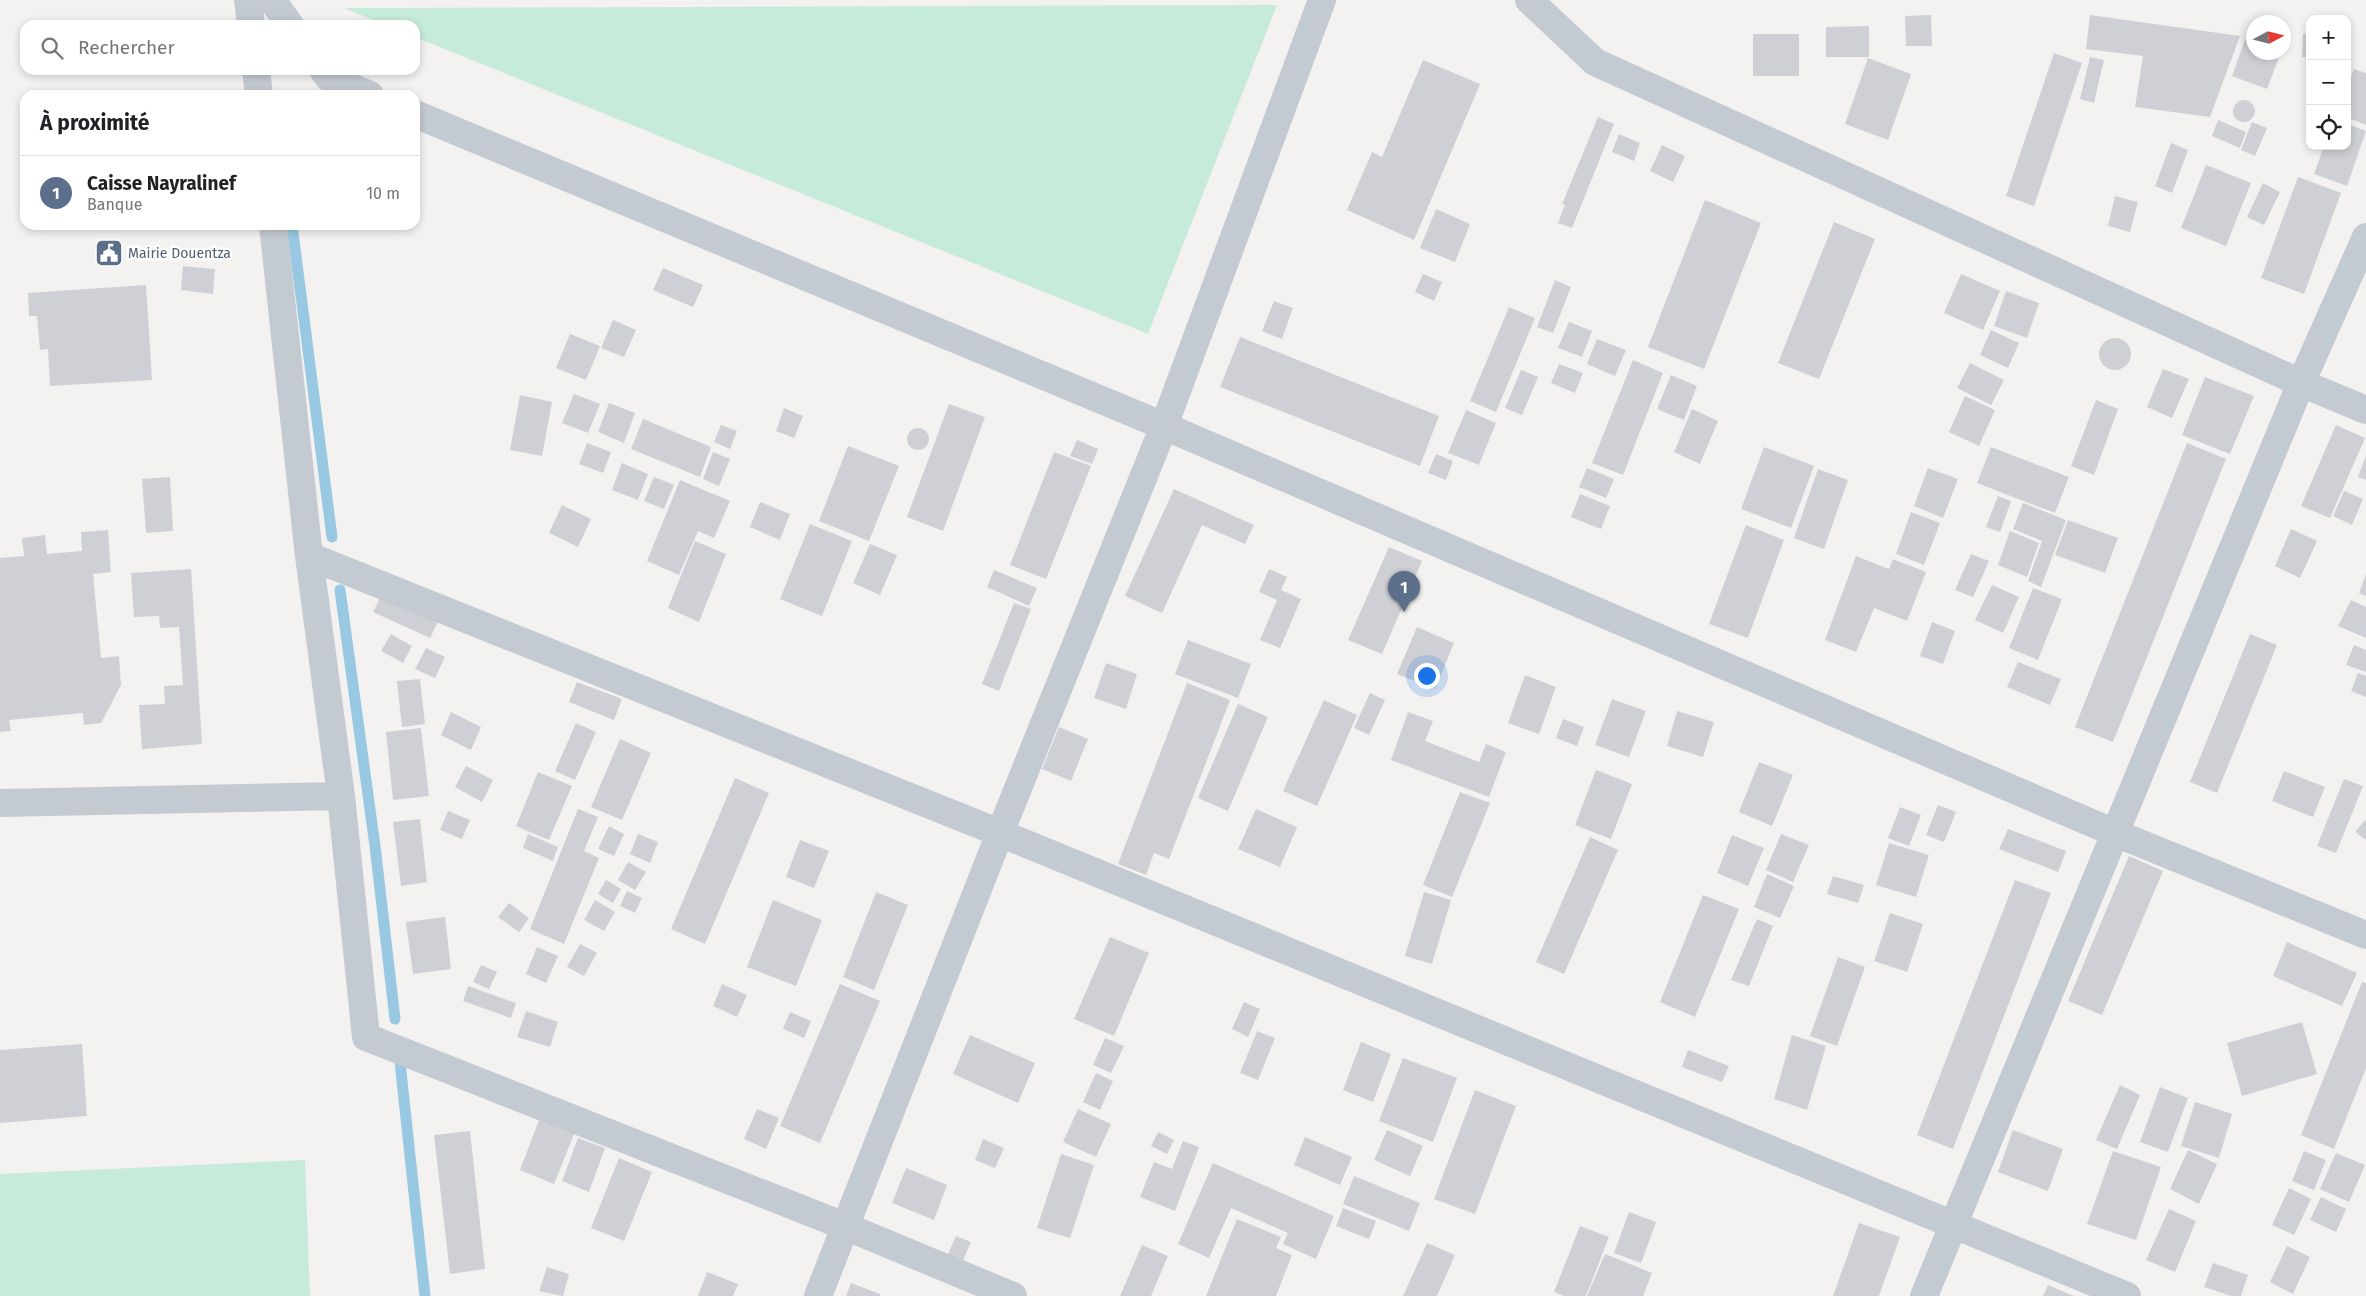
<!DOCTYPE html>
<html lang="fr">
<meta charset="utf-8">
<style>
body{margin:0;font-family:"Fira Sans",sans-serif;background:#f2f2f2;color:#202124}
.controls{position:absolute;right:15px;top:15px;display:grid;overflow:hidden;border-radius:10px;box-shadow:0 2px 8px #0003}
.controls button{width:45px;height:45px;display:grid;place-items:center;padding:0;border:0;border-bottom:1px solid #e0e0e0;background:#fff;color:#202124;font:25px sans-serif}
.compass{position:absolute;left:2246px;top:15px;width:45px;height:45px;border-radius:50%;background:#fff;box-shadow:0 2px 8px #0003;rotate:83deg}
.you{position:absolute;left:1426px;top:675px;width:18px;height:18px;margin:-12px;border:4px solid #fff;border-radius:50%;background:#1a73e8;box-shadow:0 0 0 8px #1a73e833}
.badge{display:grid;place-items:center;width:32px;height:32px;border-radius:50%;background:#d93025;color:#fff;font-size:16px;font-weight:700}
.pin{position:absolute;translate:-50% -41px;filter:drop-shadow(0 1px 2px #0008)}
.pin::after{content:'';position:absolute;top:26px;width:18px;height:15px;background:inherit;clip-path:polygon(0 0,100% 0,50% 100%)}
.list{margin:0;padding:0;list-style:none}
h2{display:flex;justify-content:space-between;align-items:center;height:65px;margin:0;padding:0 20px;font-size:21px}
h2 small{font-size:16px;font-weight:400;color:#757577}
.list li{display:grid;grid-template-columns:32px 1fr auto;gap:15px;align-items:center;box-sizing:border-box;height:75px;padding:0 20px;border-top:1px solid #e0e0e0}
.list b{display:block;font-size:19px;white-space:nowrap}
.list p{margin:0;font-size:16px;white-space:nowrap;color:#757577}
.list em{font-size:16px;font-style:normal;color:#757577}
.icon{flex:none;width:28px;height:28px;fill:none;stroke:currentColor;stroke-width:2;stroke-linecap:round;stroke-linejoin:round}
.map{position:relative;flex:none;width:2366px;height:1296px;overflow:hidden}
.search{position:absolute;background:#fff;box-shadow:0 2px 8px #0003;left:20px;top:20px;width:400px;height:55px;display:flex;align-items:center;gap:12px;box-sizing:border-box;padding:0 18px;border-radius:15px;color:#757577;font-size:19px}
.panel{position:absolute;background:#fff;box-shadow:0 2px 8px #0003;left:20px;top:90px;width:400px;height:140px;border-radius:15px}
.map>svg:first-child{display:block}
</style>
<div class="map">
<svg width="2366" height="1296" viewBox="0 0 2366 1296">
<rect width="100%" height="100%" fill="#f3f2f1"/>
<path fill="#c6ebda" d="M1277,5L1148,334L415,37V25H385L344,8Z
M305,1160L310,1296H0V1174Z"/>
<g fill="none" stroke-linecap="round" stroke-linejoin="round">
<path stroke="#98c8e2" stroke-width="11" d="M292,225L332,537
M340,590L375,846L395,1019
M400,1062L425,1296"/>
</g>
<path fill="#cfd0d5" d="M1931,15L1932,46H1906L1905,16Z
M2090,15L2240,36L2210,117L2135,107L2143,56L2086,49Z
M1869,26V57H1826V27Z
M1753,34H1799V76H1753Z
M2247,34L2254,37V52H2281L2267,89L2232,76Z
M2303,34H2310V58L2302,57Z
M2054,53L2082,63L2034,206L2006,196Z
M2090,57L2104,60L2094,103L2080,99Z
M1868,58L1911,74L1888,140L1845,124Z
M1423,60L1480,84L1414,240L1347,210L1372,152L1382,157Z
M2354,69L2366,73V125L2347,117V87Z
M2233 111a11 11 0 1 1 22 0a11 11 0 1 1-22 0Z
M1598,117L1614,124L1572,228L1558,223L1565,205L1562,204Z
M2218,120L2246,132L2240,148L2212,136Z
M2252,122L2267,128L2255,156L2241,150Z
M2347,124L2366,131L2347,186L2314,174L2324,146H2347Z
M1619,134L1640,143L1634,161L1612,152Z
M2171,143L2188,150L2172,193L2155,186Z
M1662,145L1685,156L1673,182L1650,171Z
M2206,165L2251,183L2226,246L2181,228Z
M2298,177L2341,193L2304,294L2261,278Z
M2263,183L2280,192L2264,225L2247,217Z
M2115,196L2138,202L2130,232L2108,226Z
M1705,200L1761,223L1704,369L1648,347Z
M1436,209L1470,224L1455,262L1420,248Z
M1834,222L1875,239L1819,379L1778,363Z
M183,266L215,269L213,294L181,290Z
M663,268L703,285L693,307L653,290Z
M1423,274L1442,282L1434,301L1415,292Z
M1961,274L2000,291L1983,330L1944,313Z
M1555,280L1571,287L1553,333L1537,327Z
M146,285L152,380L50,386L48,349L40,350L37,316H29L28,293Z
M2006,291L2039,303L2027,338L1994,326Z
M1274,301L1293,308L1282,339L1262,331Z
M1509,307L1535,318L1496,412L1470,401Z
M613,320L636,330L624,357L601,348Z
M1569,322L1592,331L1582,357L1558,348Z
M1991,330L2019,343L2008,368L1980,355Z
M570,334L600,346L586,380L556,368Z
M1240,337L1439,416L1420,466L1220,387Z
M2099 354a16 16 0 1 1 32 0a16 16 0 1 1-32 0Z
M1597,339L1626,350L1615,376L1587,364Z
M1633,360L1663,373L1623,475L1592,463Z
M1970,363L2004,380L1991,405L1957,388Z
M1559,364L1583,373L1575,393L1551,383Z
M2163,369L2189,379L2172,418L2147,407Z
M1521,370L1538,377L1522,415L1505,408Z
M1671,375L1697,386L1684,420L1657,409Z
M2205,377L2254,396L2230,454L2182,435Z
M574,394L600,404L588,433L562,423Z
M520,395L552,402L542,456L510,450Z
M1965,396L1995,410L1979,446L1949,432Z
M2096,400L2118,409L2094,475L2071,466Z
M609,403L635,413L624,443L598,432Z
M949,404L985,417L943,531L907,517Z
M784,408L803,416L794,438L776,431Z
M1692,409L1718,421L1700,464L1674,452Z
M1466,410L1496,423L1479,465L1448,453Z
M643,419L711,447L700,477L631,449Z
M721,425L737,431L730,449L714,442Z
M2336,425L2365,438L2330,518L2301,506Z
M907 439a11 11 0 1 1 22 0a11 11 0 1 1-22 0Z
M1077,440L1098,449L1092,464L1070,456Z
M587,443L611,452L603,473L579,464Z
M2187,443L2226,459L2113,742L2075,727Z
M848,446L899,466L869,541L819,521Z
M1764,447L1814,466L1791,528L1741,509Z
M1991,447L2069,477L2055,513L1977,483Z
M713,452L730,459L719,486L703,479Z
M1054,452L1091,466L1046,579L1010,565Z
M1436,454L1453,461L1446,480L1428,473Z
M2366,456V480L2358,477Z
M622,463L648,474L638,500L612,490Z
M1587,468L1614,479L1606,498L1579,487Z
M1928,468L1958,479L1943,518L1914,506Z
M1818,469L1848,480L1824,549L1794,538Z
M170,477L173,531L146,533L142,479Z
M654,477L674,485L664,509L644,501Z
M680,480L730,501L714,538L698,531L679,575L647,561Z
M1174,489L1254,525L1245,544L1202,525L1162,613L1125,596Z
M2344,491L2363,499L2352,525L2333,516Z
M1580,494L1610,506L1601,529L1571,517Z
M1998,496L2011,501L2000,532L1986,527Z
M760,502L790,514L780,540L750,527Z
M2023,503L2066,520L2041,587L2028,581L2042,541L2013,529Z
M562,505L591,519L578,547L549,533Z
M1911,512L1940,523L1924,565L1896,554Z
M2068,520L2118,538L2105,573L2055,555Z
M810,524L852,541L822,616L780,599Z
M1746,525L1784,540L1748,638L1709,624Z
M2291,529L2317,541L2300,578L2275,566Z
M108,530L111,572L93,574L101,658L119,656L121,685L101,723L84,725L83,713L9,720L11,731L0,732V558L24,556L22,538L45,535L47,554L82,551L81,532Z
M2010,531L2039,543L2027,577L1998,565Z
M695,541L726,554L699,622L668,608Z
M870,544L897,555L880,595L853,583Z
M1389,547L1422,561L1382,654L1348,640Z
M1971,554L1989,561L1973,597L1955,590Z
M1856,556L1889,569L1893,559L1926,572L1907,621L1874,608L1856,652L1825,640Z
M191,569L202,744L142,749L139,705L165,704L164,686L183,685L179,627L160,628L159,616L134,617L131,573Z
M1269,569L1287,577L1281,590L1301,599L1280,648L1260,640L1277,600L1259,592Z
M994,570L1037,588L1029,606L987,587Z
M2366,574V596L2359,593Z
M1992,585L2019,597L2003,633L1975,620Z
M2033,588L2062,599L2038,660L2009,648Z
M381,596L438,622L430,638L373,612Z
M2351,600L2366,607V638L2338,626Z
M1014,603L1031,609L999,691L982,684Z
M1932,622L1955,631L1943,664L1920,656Z
M1417,627L1454,643L1435,689L1397,674Z
M391,634L412,646L403,663L381,651Z
M2250,634L2277,645L2217,793L2190,782Z
M1188,640L1251,664L1238,698L1175,674Z
M2354,645L2366,650V672L2346,665Z
M426,648L445,657L435,678L415,669Z
M2018,662L2061,679L2050,705L2007,687Z
M1106,663L1137,674L1126,709L1094,698Z
M2358,673L2366,676V697L2351,691Z
M1525,675L1556,687L1539,734L1508,723Z
M420,679L425,724L402,727L397,681Z
M577,682L622,699L614,720L569,702Z
M1187,683L1230,700L1169,859L1154,853L1146,875L1118,864Z
M1370,693L1385,700L1369,735L1354,728Z
M1612,699L1646,711L1629,757L1595,745Z
M1324,700L1357,715L1317,806L1283,791Z
M1238,704L1268,717L1228,811L1198,798Z
M1677,711L1714,722L1703,757L1667,746Z
M451,712L481,727L471,750L441,735Z
M1408,712L1433,721L1425,741L1479,762L1486,744L1506,752L1489,797L1391,760Z
M1563,719L1584,727L1577,746L1556,738Z
M576,723L596,732L575,780L555,771Z
M1059,727L1088,739L1071,781L1042,769Z
M421,728L429,796L393,800L386,732Z
M620,739L651,753L622,820L591,807Z
M1759,762L1793,775L1772,826L1739,812Z
M466,766L493,780L482,802L455,787Z
M1596,770L1632,784L1611,839L1575,825Z
M2284,771L2325,787L2313,817L2272,801Z
M538,772L572,786L549,840L516,826Z
M735,778L769,793L705,944L671,929Z
M2344,779L2363,786L2336,853L2317,846Z
M1460,792L1490,803L1452,897L1423,885Z
M1938,805L1956,812L1944,842L1926,835Z
M1900,807L1921,815L1909,846L1888,838Z
M578,809L598,817L584,851L599,858L564,944L530,929Z
M1256,809L1297,827L1280,867L1238,849Z
M448,811L470,820L462,839L440,830Z
M420,819L427,882L401,886L393,822Z
M2365,820L2366,821V840L2355,832Z
M609,826L624,834L614,856L598,849Z
M2008,829L2066,851L2058,872L1999,849Z
M528,834L558,847L553,861L523,848Z
M638,834L658,842L650,863L630,854Z
M1781,834L1809,845L1793,882L1766,870Z
M1732,835L1764,848L1748,886L1717,873Z
M1590,837L1618,850L1564,974L1536,962Z
M800,840L829,851L814,888L786,877Z
M1889,843L1929,855L1916,897L1876,885Z
M2129,856L2163,871L2102,1015L2068,1001Z
M628,862L646,872L635,890L618,880Z
M1767,874L1794,886L1780,918L1754,907Z
M1833,876L1864,885L1858,903L1827,894Z
M606,880L621,889L613,903L598,894Z
M2015,880L2051,893L1953,1149L1917,1135Z
M627,891L642,898L635,913L620,906Z
M876,892L908,905L874,990L843,977Z
M1424,892L1451,900L1432,964L1405,956Z
M1703,895L1739,909L1695,1017L1660,1002Z
M595,900L615,912L604,931L584,920Z
M773,900L822,920L796,986L747,967Z
M509,903L529,918L519,932L498,917Z
M1890,913L1923,924L1907,972L1874,961Z
M445,917L451,969L413,974L406,922Z
M1757,919L1773,926L1749,986L1731,980Z
M1110,937L1149,953L1114,1036L1074,1019Z
M2287,942L2357,973L2342,1006L2273,976Z
M580,944L597,953L584,976L567,967Z
M537,947L558,956L546,983L526,974Z
M1838,957L1865,967L1837,1046L1810,1036Z
M481,965L497,972L489,989L473,982Z
M2362,982L2366,983V1068L2334,1149L2301,1135Z
M722,984L747,995L737,1017L713,1006Z
M840,984L880,1001L820,1143L780,1126Z
M468,986L516,1003L511,1018L463,1001Z
M1244,1002L1260,1009L1248,1037L1232,1029Z
M526,1011L558,1022L550,1047L517,1037Z
M790,1012L811,1021L804,1038L783,1029Z
M2302,1022L2317,1074L2242,1096L2227,1043Z
M1257,1031L1275,1038L1258,1080L1240,1073Z
M970,1035L1035,1063L1018,1103L953,1074Z
M1792,1035L1826,1046L1807,1110L1774,1099Z
M1105,1038L1124,1046L1111,1073L1093,1065Z
M1361,1042L1391,1054L1373,1102L1343,1090Z
M82,1044L87,1116L0,1123V1050Z
M1688,1050L1729,1066L1722,1082L1682,1067Z
M1403,1058L1457,1078L1433,1142L1379,1121Z
M1096,1073L1113,1081L1100,1110L1083,1102Z
M2120,1085L2140,1095L2117,1149L2096,1140Z
M2160,1087L2188,1098L2168,1152L2140,1142Z
M1475,1090L1516,1106L1475,1214L1434,1199Z
M2195,1102L2232,1114L2219,1158L2181,1146Z
M757,1109L779,1118L766,1149L744,1139Z
M1078,1109L1111,1124L1096,1157L1063,1142Z
M539,1120L574,1134L554,1184L520,1170Z
M1387,1130L1423,1146L1410,1176L1374,1160Z
M2013,1130L2063,1149L2048,1191L1998,1172Z
M470,1131L485,1269L450,1274L434,1135Z
M1158,1132L1174,1140L1167,1154L1151,1146Z
M1305,1137L1352,1157L1340,1185L1294,1165Z
M578,1138L605,1148L589,1192L562,1181Z
M983,1139L1004,1148L995,1168L975,1160Z
M1183,1141L1199,1147L1175,1211L1140,1197L1154,1162L1172,1169Z
M2188,1150L2217,1164L2199,1204L2170,1189Z
M2113,1151L2161,1167L2136,1240L2087,1224Z
M2304,1151L2326,1160L2314,1190L2292,1181Z
M2336,1153L2365,1165L2349,1202L2320,1189Z
M1061,1154L1094,1165L1070,1238L1037,1228Z
M619,1158L652,1172L624,1241L591,1228Z
M1213,1163L1334,1216L1316,1259L1283,1244L1288,1233L1231,1208L1209,1258L1178,1244Z
M906,1168L947,1185L934,1220L892,1203Z
M1354,1176L1420,1203L1409,1231L1343,1204Z
M2289,1188L2311,1199L2294,1235L2272,1225Z
M2321,1197L2346,1209L2336,1232L2310,1220Z
M1343,1208L1376,1221L1369,1239L1336,1226Z
M2169,1209L2196,1221L2175,1272L2146,1260Z
M1629,1212L1656,1222L1641,1263L1614,1253Z
M1237,1219L1281,1237L1276,1248L1292,1255L1276,1296H1206Z
M1859,1223L1900,1237L1879,1296H1833Z
M1580,1226L1609,1237L1586,1296H1564L1554,1292Z
M956,1236L971,1242L962,1263L947,1256Z
M1427,1243L1455,1255L1437,1296H1403Z
M1142,1245L1168,1256L1151,1296H1120Z
M2287,1246L2310,1257L2293,1294L2270,1282Z
M1605,1254L1652,1273L1643,1296H1587Z
M2213,1263L2248,1275L2241,1296H2231L2204,1287Z
M547,1267L569,1274L563,1296L539,1291Z
M707,1272L738,1284L733,1296H698Z
M851,1283L880,1294V1296H846Z
M2048,1285L2074,1296H2043Z"/>
<g fill="none" stroke-linecap="round" stroke-linejoin="round">
<path stroke="#c4cad1" stroke-width="28" d="M248,0L251,25
M272,0L290,25
M1529,0L1595,62L2301,383L2366,410
M256,70L259,95
M323,70L329,78L370,95
M415,114L1164,426L2115,833L2366,935
M273,225L309,556L341,796L366,1037L847,1227L1013,1296
M309,556L1000,833L2127,1296
M0,803L341,796
M818,1296L1000,833L1164,426L1322,0
M1924,1296L2301,383L2366,237"/>
</g>
<defs>
<g id="civic-square" transform="scale(1.4375)"><rect x="-9" y="-9" width="18" height="18" rx="4" fill="#5c6f8a" stroke="#fff"/><path d="M-.6-6.5H3V-4.5H.6V-3L4-1V1h2V6H-6V1h2V-1L-.6-3ZM-1.2 2.5V6h2.4V2.5Z" fill="#fff"/></g>
</defs>
<g fill-rule="evenodd">
<use href="#civic-square" x="109" y="253"/>
</g>
<g text-anchor="middle" stroke-width="5" stroke-linejoin="round" paint-order="stroke">
<g font-size="14" fill="#4e5e75" stroke="#fff" text-anchor="start">
<text x="128" y="258">Mairie Douentza</text>
</g>
</g>
</svg>
<div class="controls">
<button>+</button>
<button>−</button>
<button><svg class="icon" aria-label="locate" viewBox="0 0 24 24"><circle cx="12" cy="12" r="6"/><path d="M12 2v4M12 18v4M2 12h4M18 12h4"/></svg></button>
</div>
<svg class="compass" viewBox="-18 -18 36 36"><path d="M0-13l5 13h-10z" fill="#e53935"/><path d="M0 13l5-13h-10z" fill="#757577"/></svg>
<div class="you"></div>
<div class="pin badge" style="left:1404px;top:612px;background:#5c6f8a">1</div>
<div class="search"><svg class="icon" aria-label="search" viewBox="0 0 24 24"><circle cx="10" cy="10" r="6"/><path d="M15 15l6 6"/></svg>Rechercher</div>
<section class="panel">
<h2>À proximité<small></small></h2>
<ul class="list">
<li><span class="badge" style="background:#5c6f8a">1</span><div><b>Caisse Nayralinef</b><p>Banque</p></div><em>10 m</em></li>
</ul>
</section>
</div>
